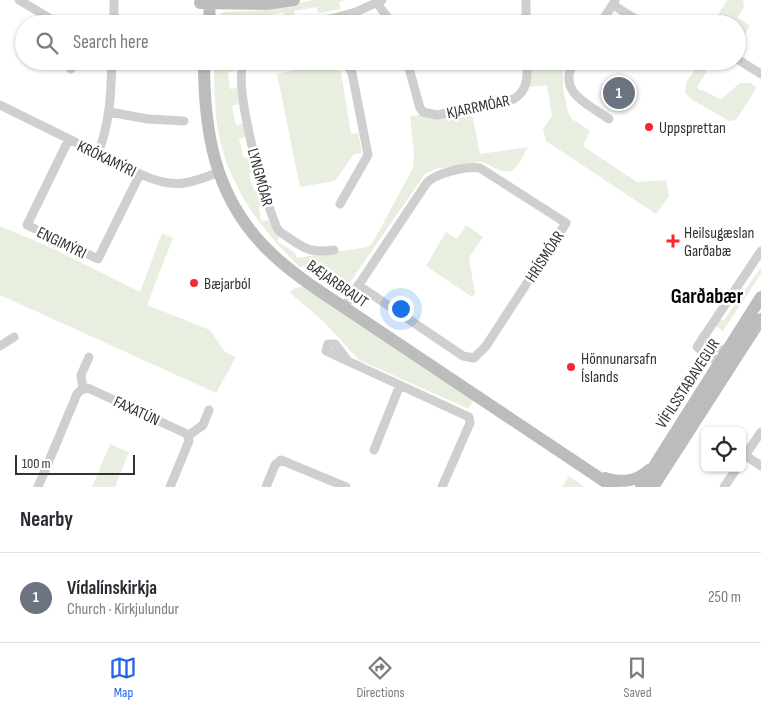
<!DOCTYPE html>
<meta charset="utf-8">
<style>
body{margin:0;font-family:"Sofia Sans Condensed",sans-serif;background:#f2f2f3;color:#2b2b33}
.controls{position:absolute;right:15px;bottom:15px;display:grid;overflow:hidden;border-radius:8px;box-shadow:0 1px 4px #0004}
.controls button{width:45px;height:45px;display:grid;place-items:center;padding:0;border:0;border-bottom:1px solid #e1e1e2;background:#fff;color:#2b2b33;font:25px sans-serif}
.scale{position:absolute;left:15px;bottom:12px;width:120px;box-sizing:border-box;padding-left:5px;border:2px solid #323232;border-top:0;font-size:14px;line-height:18px;white-space:nowrap;color:#323232;-webkit-text-stroke:4px #fff;paint-order:stroke}
.you{position:absolute;left:400px;top:308px;width:18px;height:18px;margin:-12px;border:4px solid #fff;border-radius:50%;background:#1a73e8;box-shadow:0 0 0 8px #1a73e833}
.badge{display:grid;place-items:center;width:32px;height:32px;border-radius:50%;background:#2563eb;color:#fff;font-size:16px;font-weight:700}
.pin{position:absolute;translate:-50% -50%;border:2px solid #fff;box-shadow:0 1px 5px #0006}
.list{margin:0;padding:0;list-style:none}
h2{display:flex;justify-content:space-between;align-items:center;height:65px;margin:0;padding:0 20px;font-size:21px}
h2 small{font-size:16px;font-weight:400;color:#7c7c81}
.list li{display:grid;grid-template-columns:32px 1fr auto;gap:15px;align-items:center;box-sizing:border-box;height:90px;padding:0 20px;border-top:1px solid #e1e1e2}
.list b{display:block;font-size:19px;white-space:nowrap}
.list p{margin:0;font-size:16px;white-space:nowrap;color:#7c7c81}
.list em{font-size:16px;font-style:normal;color:#7c7c81}
.icon{flex:none;width:28px;height:28px;fill:none;stroke:currentColor;stroke-width:2;stroke-linecap:round;stroke-linejoin:round}
.map{position:relative;flex:none;width:761px;height:487px;overflow:hidden}
.search{position:absolute;background:#fff;box-shadow:0 1px 4px #0004;left:15px;right:15px;top:15px;height:55px;display:flex;align-items:center;gap:12px;box-sizing:border-box;padding:0 18px;border-radius:28px;color:#7c7c81;font-size:19px}
.sheet{height:155px;background:#fff}
nav{display:flex;justify-content:space-around;align-items:center;box-sizing:border-box;height:70px;border-top:1px solid #e1e1e2;background:#fff;font-size:14px;color:#7c7c81}
nav a{display:grid;justify-items:center;gap:2px}
nav .on{color:#2563eb}
.map>svg:first-child{display:block}
</style>
<div class="map">
<svg width="761" height="487" viewBox="0 0 761 487">
<rect width="100%" height="100%" fill="#fff"/>
<path fill="#e8efe0" d="M313,0H347L339,2L341,9L318,13L317,7L294,11L295,17L285,19L283,12L268,16L269,23L267,24H216V19L223,12L267,10Z
M727,0H743L744,7L738,17L750,26L737,46V24H710L713,23Z
M214,61H237L235,71L228,72L230,89L237,88L239,104L232,106L236,125L243,124L247,137L239,139L244,158L252,157L256,171L249,173L254,191L261,189L265,206L259,207L261,221L268,220L273,229L280,236L277,241L295,253L297,258L368,247L373,242L413,168L414,154L410,116L421,115L432,119L472,113L480,154L528,147C519,163 515,180 493,167C487,164 486,162 479,162L435,169L425,174L344,291L339,292L307,272L303,266L300,267C257,227 221,175 216,115C214,97 214,79 214,61Z
M532,61H569L563,72V88L568,112L572,119L590,131L583,146L637,182L666,180L669,196L656,214L546,141L543,129L552,116L547,85L529,87Z
M326,63L341,72L351,134L358,133L362,153L354,154L335,181L300,187L277,74Z
M701,65L706,66V73L697,87L699,90C708,90 713,97 721,99L740,83H751L756,87L753,94L736,120L729,121L691,99L685,93L686,83L697,66Z
M466,225L483,237L469,258L475,293L472,297L426,266L446,232L457,239Z
M0,226L54,249L140,292L162,233L173,238L147,305L210,330L225,352L236,357L216,393L0,295Z
M761,267V274L723,331L714,325L717,320H724Z
M301,287H305L473,400L469,409L359,360L324,322L289,292L295,288Z
M110,444L129,452L115,487H92Z
M569,476L585,487H562Z"/>
<g fill="none" stroke-linecap="round" stroke-linejoin="round">
<path stroke="#cfcfcf" stroke-width="9" d="M19,0L59,24
M375,0L392,24
M526,0V24
M613,5L644,24
M334,18L356,12L382,0
M114,24V0
M303,24L334,18L335,24
M600,24L615,1
M737,59L761,74
M244,61C232,86 265,201 277,228C280,233 285,235 289,238C306,250 313,253 334,250
M407,61L420,108L423,112L437,115L514,99C529,89 527,77 527,61
M575,61C555,91 588,104 609,119
M71,69L72,61
M0,105L140,174C173,189 187,185 219,172
M109,112L148,119L184,121
M69,139L27,225L98,259L140,174
M98,153C110,123 111,93 112,61
M340,204L368,155L352,73L345,61
M344,307L426,184C434,173 467,166 480,168L566,223L486,346L474,358L463,356L358,285
M703,337L729,355
M0,346L14,337
M348,361L335,344H328L326,351L469,417L470,423L442,487
M724,366L697,347L761,251
M83,389L81,375L89,357
M188,436L203,425L209,410
M374,450L400,385
M746,456L761,466
M742,460L761,432
M38,487L77,394L81,390L88,388L187,434L189,441L170,487
M266,487L275,465L281,460L346,487
M724,487L737,468"/>
<path stroke="#bcbcbc" stroke-width="12" d="M200,3L266,4L294,0
M209,24L210,0
M204,61C204,131 214,194 264,246C280,263 299,277 318,290L613,487
M605,478C623,483 635,482 649,470
M641,487L761,297
M653,487L761,319"/>
</g>
<g fill="#f42934" stroke="#fff" stroke-width="2">
<circle cx="649" cy="127" r="5"/>
<path d="M670.5 233.5h5v5h5v5h-5v5h-5v-5h-5v-5h5z"/>
<circle cx="194" cy="283" r="5"/>
<circle cx="571" cy="367" r="5"/>
</g>
<g text-anchor="middle" stroke-width="5" stroke-linejoin="round" paint-order="stroke">
<g font-size="16" fill="#323232" stroke="#fff">
<text transform="translate(478 106) rotate(-12)" y="6">KJARRMÓAR</text>
<text transform="translate(107 158) rotate(26)" y="6">KRÓKAMÝRI</text>
<text transform="translate(261 177) rotate(75)" y="6">LYNGMÓAR</text>
<text transform="translate(62 242) rotate(26)" y="6">ENGIMÝRI</text>
<text transform="translate(544 256) rotate(-57)" y="6">HRÍSMÓAR</text>
<text transform="translate(338 283) rotate(35)" y="6">BÆJARBRAUT</text>
<text transform="translate(687 383) rotate(-57)" y="6">VÍFILSSTAÐAVEGUR</text>
<text transform="translate(137 410) rotate(25)" y="6">FAXATÚN</text>
</g>
<g font-size="16" fill="#323232" stroke="#fff" text-anchor="start">
<text x="659" y="133">Uppsprettan</text>
<text x="684" y="238">Heilsugæslan<tspan x="684" dy="18">Garðabæ</tspan></text>
<text x="204" y="289">Bæjarból</text>
<text x="581" y="364">Hönnunarsafn<tspan x="581" dy="18">Íslands</tspan></text>
</g>
<g font-size="21" font-weight="bold" fill="#000" stroke="#fff">
<text x="707" y="303">Garðabær</text>
</g>
</g>
</svg>
<div class="controls">
<button><svg class="icon" aria-label="locate" viewBox="0 0 24 24"><circle cx="12" cy="12" r="6"/><path d="M12 2v4M12 18v4M2 12h4M18 12h4"/></svg></button>
</div>
<div class="scale">100 m</div>
<div class="you"></div>
<div class="pin badge" style="left:619px;top:93px;background:#6b7280">1</div>
<div class="search"><svg class="icon" aria-label="search" viewBox="0 0 24 24"><circle cx="10" cy="10" r="6"/><path d="M15 15l6 6"/></svg>Search here</div>
</div>
<section class="sheet">
<h2>Nearby<small></small></h2>
<ul class="list">
<li><span class="badge" style="background:#6b7280">1</span><div><b>Vídalínskirkja</b><p>Church · Kirkjulundur</p></div><em>250 m</em></li>
</ul>
</section>
<nav>
<a class="on"><svg class="icon" aria-label="map" viewBox="0 0 24 24"><path d="M3 6l6-2 6 2 6-2v14l-6 2-6-2-6 2zM9 4v14M15 6v14"/></svg>Map</a>
<a><svg class="icon" aria-label="directions" viewBox="0 0 24 24"><path d="M12 3l9 9-9 9-9-9zM9 14v-3h6M13 9l2 2-2 2"/></svg>Directions</a>
<a><svg class="icon" aria-label="saved" viewBox="0 0 24 24"><path d="M7 4h10v16l-5-4-5 4z"/></svg>Saved</a>
</nav>
